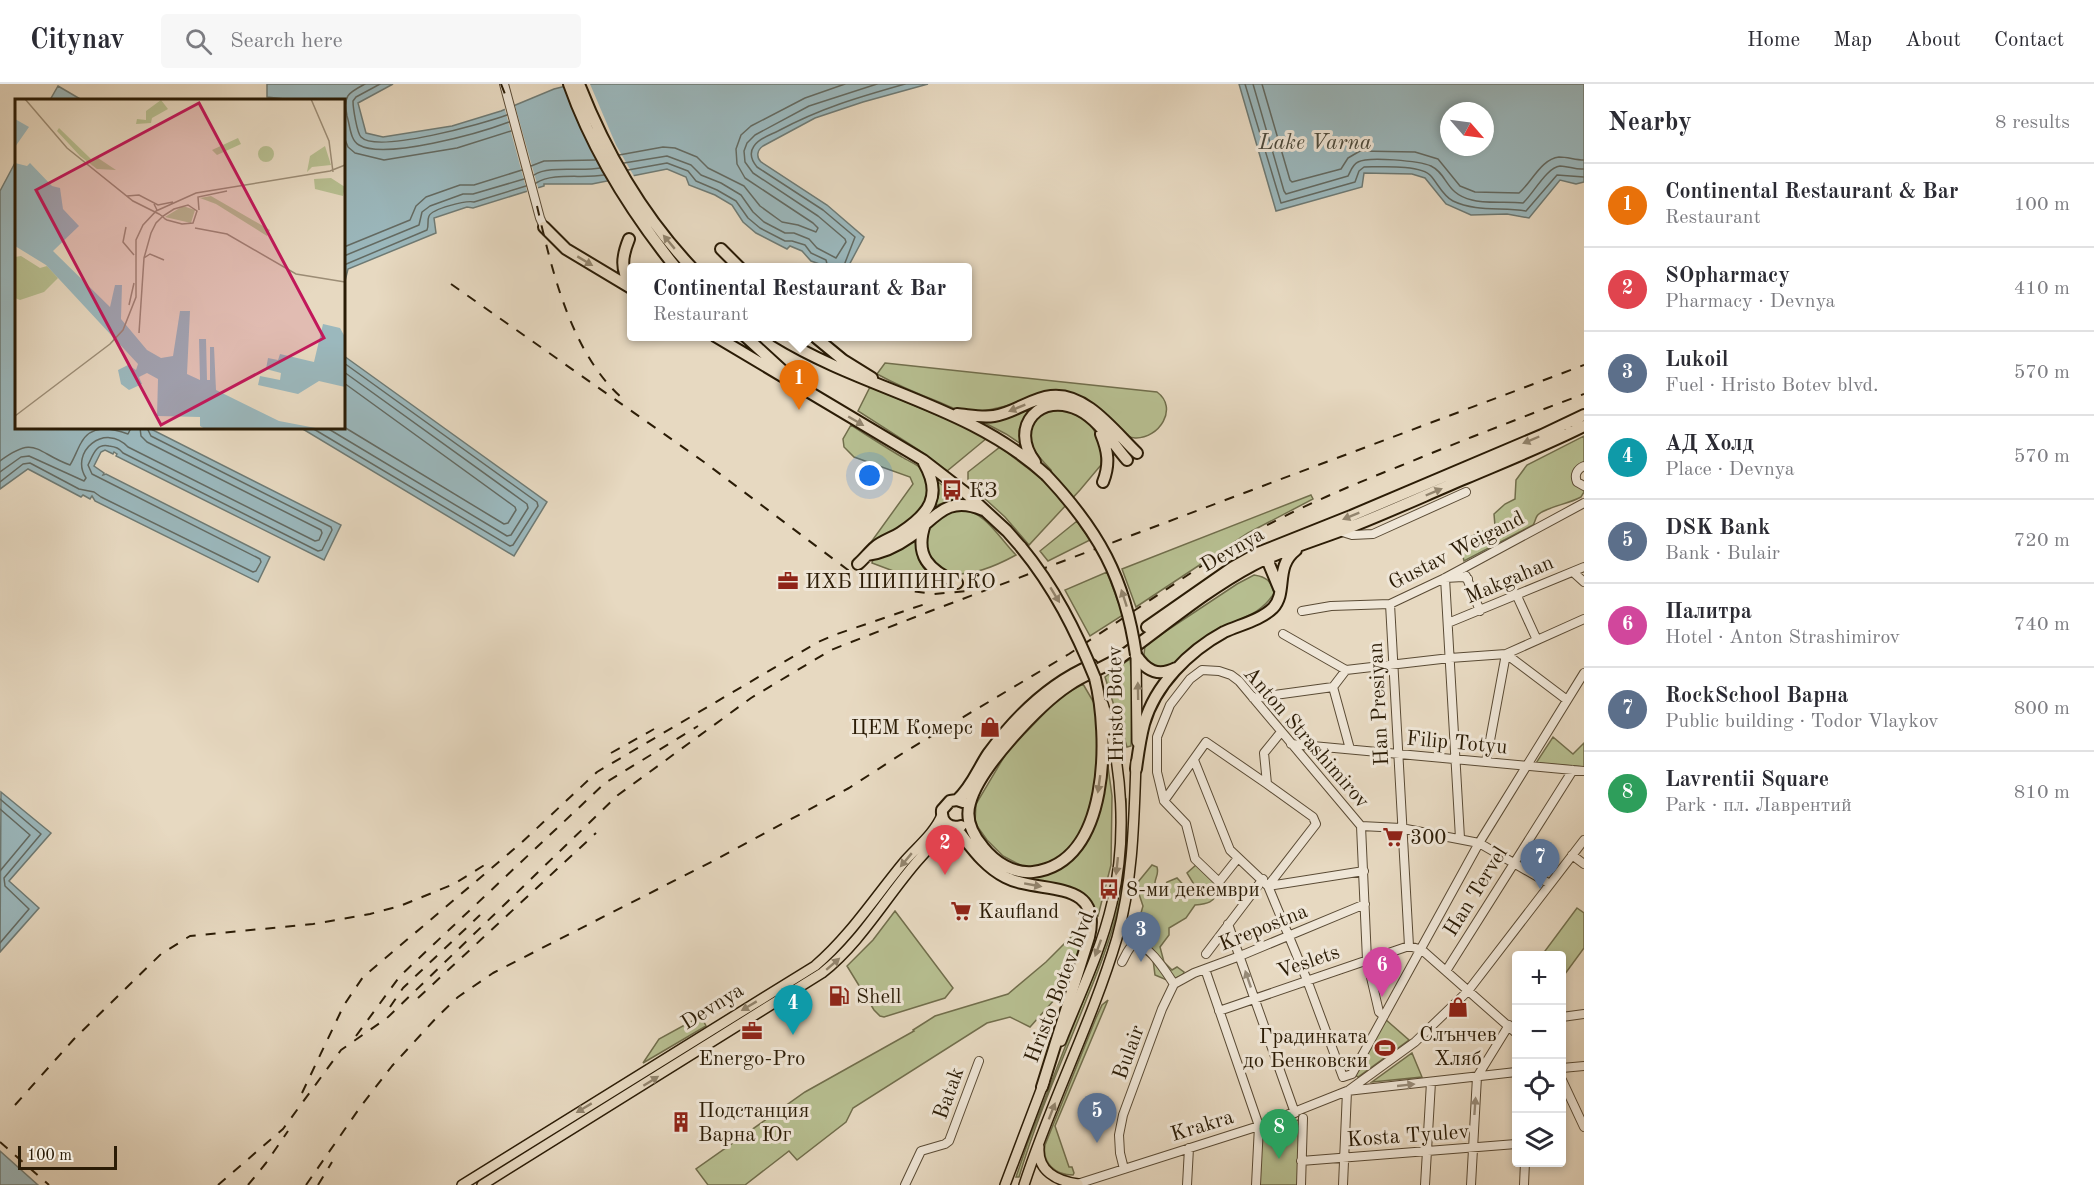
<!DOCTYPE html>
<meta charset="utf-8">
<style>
body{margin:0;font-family:"Old Standard TT",serif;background:#f7f7f7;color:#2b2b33}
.controls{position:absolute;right:18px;bottom:18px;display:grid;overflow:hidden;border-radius:6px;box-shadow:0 3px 9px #0003}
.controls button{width:54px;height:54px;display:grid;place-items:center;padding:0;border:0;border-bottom:2px solid #e1e1e2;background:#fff;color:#2b2b33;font:30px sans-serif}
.compass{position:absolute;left:1440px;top:18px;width:54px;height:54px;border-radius:50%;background:#fff;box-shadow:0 3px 9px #0003;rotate:118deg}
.scale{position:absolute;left:18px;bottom:15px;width:99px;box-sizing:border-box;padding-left:6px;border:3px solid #2b1c06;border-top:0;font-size:16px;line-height:21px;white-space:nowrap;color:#2b1c06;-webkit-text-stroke:4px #efe6d7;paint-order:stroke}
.you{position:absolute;left:870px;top:392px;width:21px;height:21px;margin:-15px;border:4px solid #fff;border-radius:50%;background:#1a73e8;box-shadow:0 0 0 9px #1a73e833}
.badge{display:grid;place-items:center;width:39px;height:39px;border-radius:50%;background:#2563eb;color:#fff;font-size:20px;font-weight:700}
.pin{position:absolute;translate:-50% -50px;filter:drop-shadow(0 2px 3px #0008)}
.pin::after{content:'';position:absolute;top:32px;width:21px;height:18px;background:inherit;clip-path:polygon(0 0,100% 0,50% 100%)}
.popup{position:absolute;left:627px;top:179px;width:345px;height:78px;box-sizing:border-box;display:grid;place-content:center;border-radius:6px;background:#fff;filter:drop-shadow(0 2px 4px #0005);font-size:20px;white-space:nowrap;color:#7c7c81}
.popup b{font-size:22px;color:#2b2b33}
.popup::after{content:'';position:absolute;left:50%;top:100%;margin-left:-12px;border:12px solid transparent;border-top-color:#fff}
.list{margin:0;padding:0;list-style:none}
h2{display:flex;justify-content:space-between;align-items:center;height:78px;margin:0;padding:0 24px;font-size:26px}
h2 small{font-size:20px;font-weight:400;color:#7c7c81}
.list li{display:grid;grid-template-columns:39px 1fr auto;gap:18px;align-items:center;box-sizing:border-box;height:84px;padding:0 24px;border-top:2px solid #e1e1e2}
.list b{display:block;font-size:22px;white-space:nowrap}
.list p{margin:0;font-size:20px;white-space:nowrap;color:#7c7c81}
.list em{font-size:20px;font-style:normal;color:#7c7c81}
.icon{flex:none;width:33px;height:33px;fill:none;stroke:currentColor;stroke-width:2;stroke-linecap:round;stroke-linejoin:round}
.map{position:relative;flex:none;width:1584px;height:1101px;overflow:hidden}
header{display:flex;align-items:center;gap:36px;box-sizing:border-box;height:84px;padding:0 30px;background:#fff;border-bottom:2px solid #e1e1e2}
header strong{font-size:28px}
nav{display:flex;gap:33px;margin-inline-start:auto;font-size:21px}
.search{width:420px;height:54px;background:#f7f7f7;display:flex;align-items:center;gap:15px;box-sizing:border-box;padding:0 21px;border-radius:6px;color:#7c7c81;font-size:22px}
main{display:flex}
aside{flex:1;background:#fff}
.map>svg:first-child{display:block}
</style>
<header>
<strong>Citynav</strong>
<div class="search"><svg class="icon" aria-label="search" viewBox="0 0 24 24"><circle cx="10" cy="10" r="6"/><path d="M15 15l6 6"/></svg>Search here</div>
<nav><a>Home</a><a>Map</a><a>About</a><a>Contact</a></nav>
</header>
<main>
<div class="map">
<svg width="1584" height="1101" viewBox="0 0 1584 1101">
<rect width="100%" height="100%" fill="#e7d9c1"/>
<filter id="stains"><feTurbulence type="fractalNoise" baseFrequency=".00333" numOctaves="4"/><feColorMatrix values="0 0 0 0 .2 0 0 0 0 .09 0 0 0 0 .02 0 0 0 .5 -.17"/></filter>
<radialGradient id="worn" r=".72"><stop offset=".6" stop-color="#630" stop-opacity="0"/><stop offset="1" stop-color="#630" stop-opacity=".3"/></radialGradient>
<path fill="#b7bf91" stroke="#716e4c" stroke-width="1.5" d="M885,279L1157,308C1179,324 1159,355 1135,354C1114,352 1095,312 1068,309C1055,308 1020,319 1006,322C993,325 974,330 961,327C954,325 946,321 939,318C918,310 897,301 877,290Z
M870,303L959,340L987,354L947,387L919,366L858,327Z
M1031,324L1019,347L1021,360L1006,350L983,338L1002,334Z
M1060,325C1090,333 1103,349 1101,381L1080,406L1029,461L1005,433L972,403L968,395V388L1000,363L1042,395L1051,386C1042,376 1026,361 1029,346C1030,341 1036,333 1039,329Z
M851,341C868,352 885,363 902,373C908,377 917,380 922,385C950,419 893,448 869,461L913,400L910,393L854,373L844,363L843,355Z
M1584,352V378L1575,384L1584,408L1581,413C1569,420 1542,424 1537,432C1535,435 1535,439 1533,441L1464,477L1459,457C1472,453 1483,447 1495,442L1494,430L1505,420L1515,415L1516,396L1527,381Z
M938,398L963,416L948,417L935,422L939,410Z
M1311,411L1313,415L1248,449L1136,523L1122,485Z
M959,425C986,427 998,453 1016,471C994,483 972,492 946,490L926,470C925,464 924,455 925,450C928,435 946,428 959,425Z
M1077,437L1090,456L1048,477L1040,467Z
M917,451C914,469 918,481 933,493L896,488L872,479L873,475C892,471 904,465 917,451Z
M1107,488L1123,531L1090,552L1065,506Z
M1254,491C1267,493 1271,497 1274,509C1261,532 1236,535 1215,547C1197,558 1183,573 1166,585C1155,583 1151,580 1144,571L1145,561L1237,500Z
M1130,575L1132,596L1131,662L1127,663L1105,593Z
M1083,600L1097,624L1098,674L1095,702L1083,746L1072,762L1056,775L1037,783L1022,782L1003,772L987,756L975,739L976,720L1007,668L1060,613Z
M1553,653L1573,670L1584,659V683L1536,679Z
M1107,675L1112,712L1111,781L1098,832L1094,831L1092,822L1023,796L1010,788C1036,794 1071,788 1083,761C1087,752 1088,742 1091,734C1096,714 1102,695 1107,675Z
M1123,715H1126C1127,752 1127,787 1118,824C1111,855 1099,885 1087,914C1064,973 1037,1032 1019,1093H1016L1028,1058L1092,894L1112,838L1123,777Z
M1152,781L1157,783C1160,794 1151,794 1157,809L1164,813L1167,809L1165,802L1167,798L1177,794L1192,810L1198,807L1187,789L1196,781L1216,800L1218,805C1216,819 1206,820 1195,821L1186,834L1169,844V851L1160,863L1164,878L1172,886L1177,883L1184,888L1183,891L1169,897L1155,891L1153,876L1137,864V856L1134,853L1143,822L1139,810L1138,798Z
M1577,824L1584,829V864L1562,894V872L1542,871Z
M895,827L953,904L945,914L884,933L880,932L874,926L847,882L873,856Z
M1085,839L1084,853L1063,906L1030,943L1010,933L987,939L853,1024L846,1038L797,1076L789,1067L745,1101H708L696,1085L805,1008L914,947L913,946L935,932L1008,910L1046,878Z
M1108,916L1055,1042L1069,1083H1072L1074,1089L1073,1091C1055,1091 1042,1079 1045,1061L1096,934L1102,921Z
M701,932L706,942L643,979L659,955Z
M1385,935L1409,956L1358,993L1354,990Z
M1412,969L1422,993L1372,998Z
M1301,1035L1299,1101H1258L1260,1049Z"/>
<path fill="#9bb8bd" stroke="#6e7a74" stroke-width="1.5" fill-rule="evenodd" d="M267,0H393L358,19L366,49L383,53L452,42L501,27L554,5L574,0H928L863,18L815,34L763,62C757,66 756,73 761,78L827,121L864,153L848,183H828L811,177L802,167L790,162L787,165L756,149L743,138L732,121L715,111L689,101L686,93L667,85L592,100H544V102L473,124L467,123L434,134L436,149L348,185L344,201V16H294L267,13Z
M1239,0H1584V98L1576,100L1560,96L1529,134L1507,130L1471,131L1446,120L1425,94L1412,90L1364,89L1362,103L1276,127ZM1449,27H1485V63H1449Z
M58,2L82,16H50Z
M16,77V344H149L341,441L324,476L116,372L117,370L114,368L113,370L105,366L101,368L94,382L104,389L103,391L106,390L270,473L258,498L95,417L92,412L90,415L83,411L81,413L28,385L0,405V107Z
M344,272L547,418L514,472L301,344H344Z
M1,708L51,749L9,797L39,824L0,868Z
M0,1067L38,1101H0Z"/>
<path fill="#e7d9c1" d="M562,0H590L616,61L635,94L611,99L592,69Z
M514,18L539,107L528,111L504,22Z"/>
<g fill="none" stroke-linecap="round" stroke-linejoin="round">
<path stroke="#636a62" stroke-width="1.5" d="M365,0C348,9 343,11 347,32C350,41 350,56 359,61C385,76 480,49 509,38
M380,0L356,13L353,17C353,24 357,49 361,53C377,70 485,39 507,31
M1245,0L1281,119L1355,98L1359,87L1364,83C1379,83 1421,80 1431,92C1438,100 1443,112 1453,117C1476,128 1501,123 1526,127L1557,91L1584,93
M1253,0L1284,107L1286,110L1348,92C1351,87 1352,81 1358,78C1368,72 1420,77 1431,82C1448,90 1445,110 1472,116C1485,120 1507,117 1523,119C1533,110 1547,83 1560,82C1568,82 1576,86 1584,85
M1262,0L1290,96L1292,98L1341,85L1348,74L1360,67L1415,68L1438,75L1460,102L1475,108L1519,109C1532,98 1541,75 1559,73C1568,73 1575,76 1584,76
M344,53L348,63L355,69L384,76L457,64L511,47
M619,71L663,63L675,64L697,73L708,84L744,102L760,122L782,138L798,141L816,148L818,144L813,139L745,94L737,80L736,65L741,51L751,42L805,14L845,0
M624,79L667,72L691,81L701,91L721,99L741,111L753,128L764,138L785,149H794L809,155L817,164L836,174L846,158L845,155L818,132L753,89L745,78L744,67L747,59L755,51L809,22L877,0
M531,82L544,77L595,76
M628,86L667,79L688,87L696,97L717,106L736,117L748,134L760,144L785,157H792L805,161L811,169L826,176L828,184
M534,91C549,81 581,88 600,84
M536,99C554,88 583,95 604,91
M344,163L410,136L416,122L426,113L460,101H474L522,86
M344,172L419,141L422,128L430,122L463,110H473L524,95
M344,181L427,146C429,142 427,136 429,132C432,125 466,116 474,118L526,102
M843,184L855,153L823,126L757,83C752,77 749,69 754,62C759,54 770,51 778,47C821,24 859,13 905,0
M344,299L515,423L516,426L508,439L504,440L344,343
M312,344L510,462L513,461L538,422L537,418L344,279
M327,344L507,452L511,451L528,424L527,420L344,288
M0,377C36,350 36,369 70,381C74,375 77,366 81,359C91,340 111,344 128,350L131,344
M0,388L21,373L29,372L84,397L86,394C69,368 105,338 128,363L315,457L319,456L322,449L321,446L147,358L141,352L140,344
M0,398L23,380L30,379L79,405L94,408L101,413L253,488L256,487L261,478L260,475L92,390L88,381C93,371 96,359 109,362C116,363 119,364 123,369L318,467L322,466L332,446L331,443L151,352L147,344
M0,715L41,750L4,794L5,802L29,825L0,859
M0,725L30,751L0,787"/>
<g stroke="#5a4b35" stroke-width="10">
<path id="minor" d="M504,0L540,134L544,143
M1584,382C1577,385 1574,391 1577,398L1584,402
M1339,447L1352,451L1373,450L1466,408
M1573,488L1584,498
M1466,492L1480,527
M1517,512L1537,556
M1390,520L1409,862
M1302,527L1331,522L1390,520L1445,494L1584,419
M1448,539L1584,483
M1283,550L1346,586
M1333,603L1350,665
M1253,614L1333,603L1346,586L1450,574L1506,570L1584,535
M1291,660L1584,687
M1194,676L1230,766L1268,802L1307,896L1343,993L1352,990L1479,759L1584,589
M1486,678L1506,570L1567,616
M1164,717L1206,658L1267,700
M1361,742L1401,744L1479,759L1550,800
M1460,754L1445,494L1463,493L1468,495
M1572,771L1584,780
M1238,774L1219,798L1195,775L1186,740L1164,717L1157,688V653L1170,621L1190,595L1202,586L1219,587L1231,591L1239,597L1361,742L1367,876L1379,928L1384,932
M1268,802L1316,740L1313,733L1267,700L1264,669L1281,648
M1268,802L1364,787
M1228,840L1295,1029
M1409,862L1422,866L1516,949
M1206,870L1263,795
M1122,878C1125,873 1128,864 1133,861C1145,854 1168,891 1174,900
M1205,885L1259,1042L1256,1101
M1446,887L1573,686
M1174,900L1194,889L1240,872L1365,820
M1219,927L1409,862
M1562,933L1584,930
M1562,984L1584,982
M1562,996L1584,1043
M1349,1006L1415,958L1468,907L1584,756
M1301,1077L1516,1060
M1124,1085L1120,1069L1119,1051L1123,1031L1162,925L1174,900
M905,1101L921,1067L945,1060L949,1057L979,977
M1074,1101L1259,1042L1347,1007L1516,988
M1187,1101L1189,1064
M1301,1101L1303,1034
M1343,1101L1347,1007
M1425,1101L1431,998
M1471,1101L1477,993L1509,941
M1524,1101L1525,1078"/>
</g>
<g stroke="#2b1c06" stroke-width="12">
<path id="major" d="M1136,571L1137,658
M1061,957C1079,912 1101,867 1112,819C1127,756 1123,682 1103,620
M1039,1063C1037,1087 1057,1097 1078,1100
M462,1101L815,882C850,852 875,813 904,778C916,764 935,749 942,731
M482,1101L822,889C874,848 900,783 953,743
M1005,1101L1044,998
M1024,1101C1051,1017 1092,938 1117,854C1133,797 1134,737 1136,678"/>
</g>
<g stroke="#2b1c06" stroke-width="14">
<path id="highway" d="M569,0C593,68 631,128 676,184
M579,0C606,69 641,130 692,184
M544,143L566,165L631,204
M629,155C622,172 620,186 631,201
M721,165L740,184
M715,252L923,376L967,410L1007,447L1021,463
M745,252L783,287
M777,252C864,306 970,321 1046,391
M814,252L843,276L872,294
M957,330C969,331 982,334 994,332C1014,329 1031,314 1051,312C1086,308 1114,347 1137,369
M1101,350C1108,367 1110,380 1103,398
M1035,378C1008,342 1041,307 1079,326C1099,336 1113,360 1127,376
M925,440C914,472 929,486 957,499
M867,471C883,469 896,463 910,453C935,435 946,410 983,426
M1270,471L1269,480L1279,504
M858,480C864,475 869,468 875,463C882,457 892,454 900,449C929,430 943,412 924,379
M1147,543L1233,483L1258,469L1351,432L1542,351L1584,331
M1136,571C1146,587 1158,593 1176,584
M1095,594C1109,650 1111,779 1033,788C1013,790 995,778 983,763C972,750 965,735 970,719C979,684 1039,621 1069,601C1085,590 1104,584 1121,573C1164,542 1206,506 1253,481C1284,465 1320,455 1353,442C1391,427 1428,410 1466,394C1506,377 1546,361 1584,342
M1136,685C1138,670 1140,655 1144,640C1155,601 1189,567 1224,548C1239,541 1261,536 1273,524C1288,508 1274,483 1296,466
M957,716C971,704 978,685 988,670C1015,633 1050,599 1092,581
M961,742C949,745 941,738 942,726L950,717L957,716L963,718
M955,743C970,761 983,782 1005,793C1039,811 1103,793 1089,853L1042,1003"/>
</g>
<use href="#minor" stroke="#efe6d7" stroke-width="8"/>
<use href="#major" stroke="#e7d9c1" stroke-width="9"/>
<use href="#highway" stroke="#e7d9c1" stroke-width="10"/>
<path stroke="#2b1c06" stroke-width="2" stroke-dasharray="10 10" stroke-linecap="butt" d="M501,0L507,15
M537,122C552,187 571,269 622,314
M451,200L704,378L848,486L878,500L897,505L934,510L968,507
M611,669L654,645
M418,914L596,749
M390,923L403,904L480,831
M356,952L400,892L605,699L698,642
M302,1009L344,921L363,893L520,760L597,688L818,558L837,550L928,519
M15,1021L74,955L161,870L190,852L313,840L370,830L400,822L454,800L486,780
M0,1058L49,1101
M218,1101L283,1045L341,966L387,934L618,711L751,614L831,566L928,528L1584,281
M248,1101L266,1079L288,1047
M306,1101L361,1022L392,982L438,932L458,913L493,889L713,777L849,704L903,669L1069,570L1245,453C1295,425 1347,403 1400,382C1461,357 1522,333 1584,310
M318,1101L332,1078"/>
<g stroke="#2b1c06" stroke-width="14" stroke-linecap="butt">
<path id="highway-bridge" d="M1046,391C1098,446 1125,494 1136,571
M1021,463C1054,503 1076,547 1095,594"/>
</g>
<use href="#highway-bridge" stroke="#e7d9c1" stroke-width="10"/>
</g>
<defs><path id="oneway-solid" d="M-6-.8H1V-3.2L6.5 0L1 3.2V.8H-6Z" transform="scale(1.5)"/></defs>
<g fill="#92846d">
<use href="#oneway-solid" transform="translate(669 158) rotate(-130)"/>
<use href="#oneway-solid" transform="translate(585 177) rotate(31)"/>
<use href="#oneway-solid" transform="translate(1017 324) rotate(158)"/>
<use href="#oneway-solid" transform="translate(856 337) rotate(30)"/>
<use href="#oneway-solid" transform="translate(1531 356) rotate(157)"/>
<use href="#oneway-solid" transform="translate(1434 408) rotate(-23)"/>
<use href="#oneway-solid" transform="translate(1351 432) rotate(158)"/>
<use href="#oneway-solid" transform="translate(1055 511) rotate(59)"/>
<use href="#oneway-solid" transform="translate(1124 514) rotate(-108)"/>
<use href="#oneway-solid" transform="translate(1138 607) rotate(-91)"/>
<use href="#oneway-solid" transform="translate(1099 700) rotate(98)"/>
<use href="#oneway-solid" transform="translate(906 776) rotate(130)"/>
<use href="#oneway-solid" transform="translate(1117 782) rotate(96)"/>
<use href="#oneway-solid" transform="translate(1033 801) rotate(10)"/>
<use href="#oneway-solid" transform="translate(1098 864) rotate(110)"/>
<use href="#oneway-solid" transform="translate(833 880) rotate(-41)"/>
<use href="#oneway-solid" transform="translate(749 922) rotate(149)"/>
<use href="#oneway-solid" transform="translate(651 997) rotate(-32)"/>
<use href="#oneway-solid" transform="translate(584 1024) rotate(149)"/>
<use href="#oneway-solid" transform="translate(1052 1027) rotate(-69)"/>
</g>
<g fill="#978b79">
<use href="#oneway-solid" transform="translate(1248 895) rotate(-109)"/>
<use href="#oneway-solid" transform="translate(1406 1001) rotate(-6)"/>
<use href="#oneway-solid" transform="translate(1475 1022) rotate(-86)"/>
</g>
<defs>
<g id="bus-bare" transform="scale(1.62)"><path d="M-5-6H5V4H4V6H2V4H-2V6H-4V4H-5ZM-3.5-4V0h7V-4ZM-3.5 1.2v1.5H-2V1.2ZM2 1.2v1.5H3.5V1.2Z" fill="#8f2418" stroke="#efe6d7" stroke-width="2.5" paint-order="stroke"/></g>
<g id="office-bare" transform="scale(1.62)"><path d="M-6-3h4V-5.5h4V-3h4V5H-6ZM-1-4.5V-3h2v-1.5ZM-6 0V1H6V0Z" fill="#8f2418" stroke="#efe6d7" stroke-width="2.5" paint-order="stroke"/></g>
<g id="shop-bare" transform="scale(1.62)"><path d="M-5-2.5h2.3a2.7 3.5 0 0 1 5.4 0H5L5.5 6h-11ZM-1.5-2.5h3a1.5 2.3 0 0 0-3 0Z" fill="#8f2418" stroke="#efe6d7" stroke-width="2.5" paint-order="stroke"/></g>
<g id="supermarket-bare" transform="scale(1.62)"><path d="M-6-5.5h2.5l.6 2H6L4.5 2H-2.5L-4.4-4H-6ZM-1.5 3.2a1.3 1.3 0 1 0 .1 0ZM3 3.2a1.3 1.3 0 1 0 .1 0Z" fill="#8f2418" stroke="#efe6d7" stroke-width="2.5" paint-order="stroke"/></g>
<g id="fuel-bare" transform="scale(1.62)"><path d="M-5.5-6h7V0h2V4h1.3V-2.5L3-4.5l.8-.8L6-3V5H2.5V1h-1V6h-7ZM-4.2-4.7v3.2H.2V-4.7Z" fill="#8f2418" stroke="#efe6d7" stroke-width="2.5" paint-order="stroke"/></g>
<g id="stadium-bare" transform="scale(1.62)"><path d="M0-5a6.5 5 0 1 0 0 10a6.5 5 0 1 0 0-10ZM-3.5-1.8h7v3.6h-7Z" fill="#8f2418" stroke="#efe6d7" stroke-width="2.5" paint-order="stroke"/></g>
<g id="building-bare" transform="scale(1.62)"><path d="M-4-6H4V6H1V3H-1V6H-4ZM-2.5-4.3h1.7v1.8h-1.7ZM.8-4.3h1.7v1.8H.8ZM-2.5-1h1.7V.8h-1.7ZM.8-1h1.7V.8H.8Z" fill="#8f2418" stroke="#efe6d7" stroke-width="2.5" paint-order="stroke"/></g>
</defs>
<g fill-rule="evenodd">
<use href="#bus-bare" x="952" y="406"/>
<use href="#office-bare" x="788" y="497"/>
<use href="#shop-bare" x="990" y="643"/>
<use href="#supermarket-bare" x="1393" y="753"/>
<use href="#bus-bare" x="1109" y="805"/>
<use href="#supermarket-bare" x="961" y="827"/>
<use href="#fuel-bare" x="839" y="912"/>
<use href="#shop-bare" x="1458" y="923"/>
<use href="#office-bare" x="752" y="947"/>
<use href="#stadium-bare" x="1385" y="964"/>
<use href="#building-bare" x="681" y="1038"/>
</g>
<g text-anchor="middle" stroke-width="6" stroke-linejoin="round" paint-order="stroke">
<g font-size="21" fill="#2b1c06" stroke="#efe6d7" text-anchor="start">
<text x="969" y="413">КЗ</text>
<text x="805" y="504">ИХБ ШИПИНГ КО</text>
<text x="973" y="650" text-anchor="end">ЦЕМ Комерс</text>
<text x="1410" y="760">300</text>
<text x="1126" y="812">8-ми декември</text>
<text x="978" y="834">Kaufland</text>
<text x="856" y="919">Shell</text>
<text x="1458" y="957" text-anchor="middle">Слънчев<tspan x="1458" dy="24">Хляб</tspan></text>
<text x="1368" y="959" text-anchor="end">Градинката<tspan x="1368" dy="24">до Бенковски</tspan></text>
<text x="752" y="981" text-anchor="middle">Energo-Pro</text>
<text x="698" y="1033">Подстанция<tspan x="698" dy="24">Варна Юг</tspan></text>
</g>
<g font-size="21" fill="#2b1c06" stroke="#efe6d7">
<text transform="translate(1232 465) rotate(-30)" y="7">Devnya</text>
<text transform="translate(1456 466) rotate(-27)" y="7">Gustav Weigand</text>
<text transform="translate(1509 495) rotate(-23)" y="7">Makgahan</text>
<text transform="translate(1115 620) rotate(-91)" y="7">Hristo Botev</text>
<text transform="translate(1378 620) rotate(-93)" y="7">Han Presiyan</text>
<text transform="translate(1307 653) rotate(49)" y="7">Anton Strashimirov</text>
<text transform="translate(1457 658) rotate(5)" y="7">Filip Totyu</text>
<text transform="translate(1475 807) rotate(-58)" y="7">Han Tervel</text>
<text transform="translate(1263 843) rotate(-22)" y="7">Krepostna</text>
<text transform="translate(1308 877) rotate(-19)" y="7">Veslets</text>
<text transform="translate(1060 900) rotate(-69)" y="7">Hristo Botev blvd.</text>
<text transform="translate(712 922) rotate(-32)" y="7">Devnya</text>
<text transform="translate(1128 968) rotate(-70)" y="7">Bulair</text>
<text transform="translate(948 1009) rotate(-70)" y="7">Batak</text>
<text transform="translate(1202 1041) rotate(-17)" y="7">Krakra</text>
<text transform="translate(1408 1051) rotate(-4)" y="7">Kosta Tyulev</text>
</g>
<g font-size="22" font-style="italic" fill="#4d4b3d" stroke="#efe6d7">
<text x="1315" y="65">Lake Varna</text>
</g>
</g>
<g transform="translate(15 15)">
<rect width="330" height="330" fill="#e7d9c1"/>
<path d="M146,1L153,10L137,19L136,24L121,25L122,20L131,21V12ZM44,29L77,61L83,59L101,71L82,70L65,57L42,32ZM223,39L226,45L202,56L197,51ZM243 55a8 8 0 1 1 16 0a8 8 0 1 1-16 0ZM310,47L316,66L297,68L292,73L295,57ZM316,79L330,88L328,97L300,90L299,80ZM196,97L255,131L252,137L201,105L185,99ZM168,107L180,111L176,124L150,118ZM6,157L25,169L32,167L43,179L29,193L5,201L0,199V158Z" fill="#b7bf91"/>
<path d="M0,20L14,28L0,48ZM0,64L12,67L15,64L37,87L45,89L48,110L64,127L38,152L95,208L100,186H107L106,220L132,251L146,259L158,257L165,212H175L172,275L185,281L184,240H191L192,281H195V248H199L201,291L264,322L306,330H190L185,327V318L142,317L143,280L132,274L124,278L127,285L114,291L106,285L103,271L113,266L121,271L123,265L31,166L0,147ZM308,225L325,229L330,238V288L304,282L283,295L243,286L245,277L265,281L266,274L251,270L253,259L263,261L265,255L299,263Z" fill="#9bb8bd"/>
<path fill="none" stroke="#9c8d76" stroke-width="1.5" d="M10,0L52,49L118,102L144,115L147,117L150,120L152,121L167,125L178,124L182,112L173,106L159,110L148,117L141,124L136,134L129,159L124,234M296,0L314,42L318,73M112,97L124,96L143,106L158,103M184,111L183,98L212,92M141,112L181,94L315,72L330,66M111,128L108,143L119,156M180,129L212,135L281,175L330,183M129,159L135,155L149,161M114,206L119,184M0,317L95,245L108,231L121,198V141L128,126L142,111L139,105"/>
<path fill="#c2185b" fill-opacity="0.15" stroke="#c2185b" stroke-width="3" d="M184,4L309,239L146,326L21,91Z"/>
<rect width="330" height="330" fill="none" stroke="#2b1c06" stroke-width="3"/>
</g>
<rect width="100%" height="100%" filter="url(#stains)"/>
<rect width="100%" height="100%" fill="url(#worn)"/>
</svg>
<div class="controls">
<button>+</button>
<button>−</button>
<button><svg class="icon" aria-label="locate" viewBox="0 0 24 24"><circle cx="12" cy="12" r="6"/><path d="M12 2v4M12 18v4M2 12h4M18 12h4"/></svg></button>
<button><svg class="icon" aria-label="layers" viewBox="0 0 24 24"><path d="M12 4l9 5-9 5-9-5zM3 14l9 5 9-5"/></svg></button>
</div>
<svg class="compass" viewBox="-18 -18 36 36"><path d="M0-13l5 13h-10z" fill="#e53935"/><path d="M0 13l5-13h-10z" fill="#7c7c81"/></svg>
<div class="scale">100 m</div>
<div class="you"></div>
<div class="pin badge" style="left:799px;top:326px;background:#e8710a">1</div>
<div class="popup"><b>Continental Restaurant &amp; Bar</b>Restaurant</div>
<div class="pin badge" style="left:945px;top:791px;background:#e0444e">2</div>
<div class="pin badge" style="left:1141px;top:878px;background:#5c6f8a">3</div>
<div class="pin badge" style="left:793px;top:951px;background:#0f9aa8">4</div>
<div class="pin badge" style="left:1097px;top:1059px;background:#5c6f8a">5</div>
<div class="pin badge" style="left:1382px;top:913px;background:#d1479c">6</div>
<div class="pin badge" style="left:1540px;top:805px;background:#5c6f8a">7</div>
<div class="pin badge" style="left:1279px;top:1075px;background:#2e9e5b">8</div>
</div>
<aside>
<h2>Nearby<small>8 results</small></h2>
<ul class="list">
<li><span class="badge" style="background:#e8710a">1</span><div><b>Continental Restaurant &amp; Bar</b><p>Restaurant</p></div><em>100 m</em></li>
<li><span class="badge" style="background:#e0444e">2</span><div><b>SOpharmacy</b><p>Pharmacy · Devnya</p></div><em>410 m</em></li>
<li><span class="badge" style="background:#5c6f8a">3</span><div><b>Lukoil</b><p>Fuel · Hristo Botev blvd.</p></div><em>570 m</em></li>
<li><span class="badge" style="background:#0f9aa8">4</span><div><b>АД Холд</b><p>Place · Devnya</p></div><em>570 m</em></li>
<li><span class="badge" style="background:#5c6f8a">5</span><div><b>DSK Bank</b><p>Bank · Bulair</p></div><em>720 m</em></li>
<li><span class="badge" style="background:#d1479c">6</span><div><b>Палитра</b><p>Hotel · Anton Strashimirov</p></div><em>740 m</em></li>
<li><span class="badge" style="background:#5c6f8a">7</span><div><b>RockSchool Варна</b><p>Public building · Todor Vlaykov</p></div><em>800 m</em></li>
<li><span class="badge" style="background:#2e9e5b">8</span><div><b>Lavrentii Square</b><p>Park · пл. Лаврентий</p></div><em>810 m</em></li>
</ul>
</aside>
</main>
